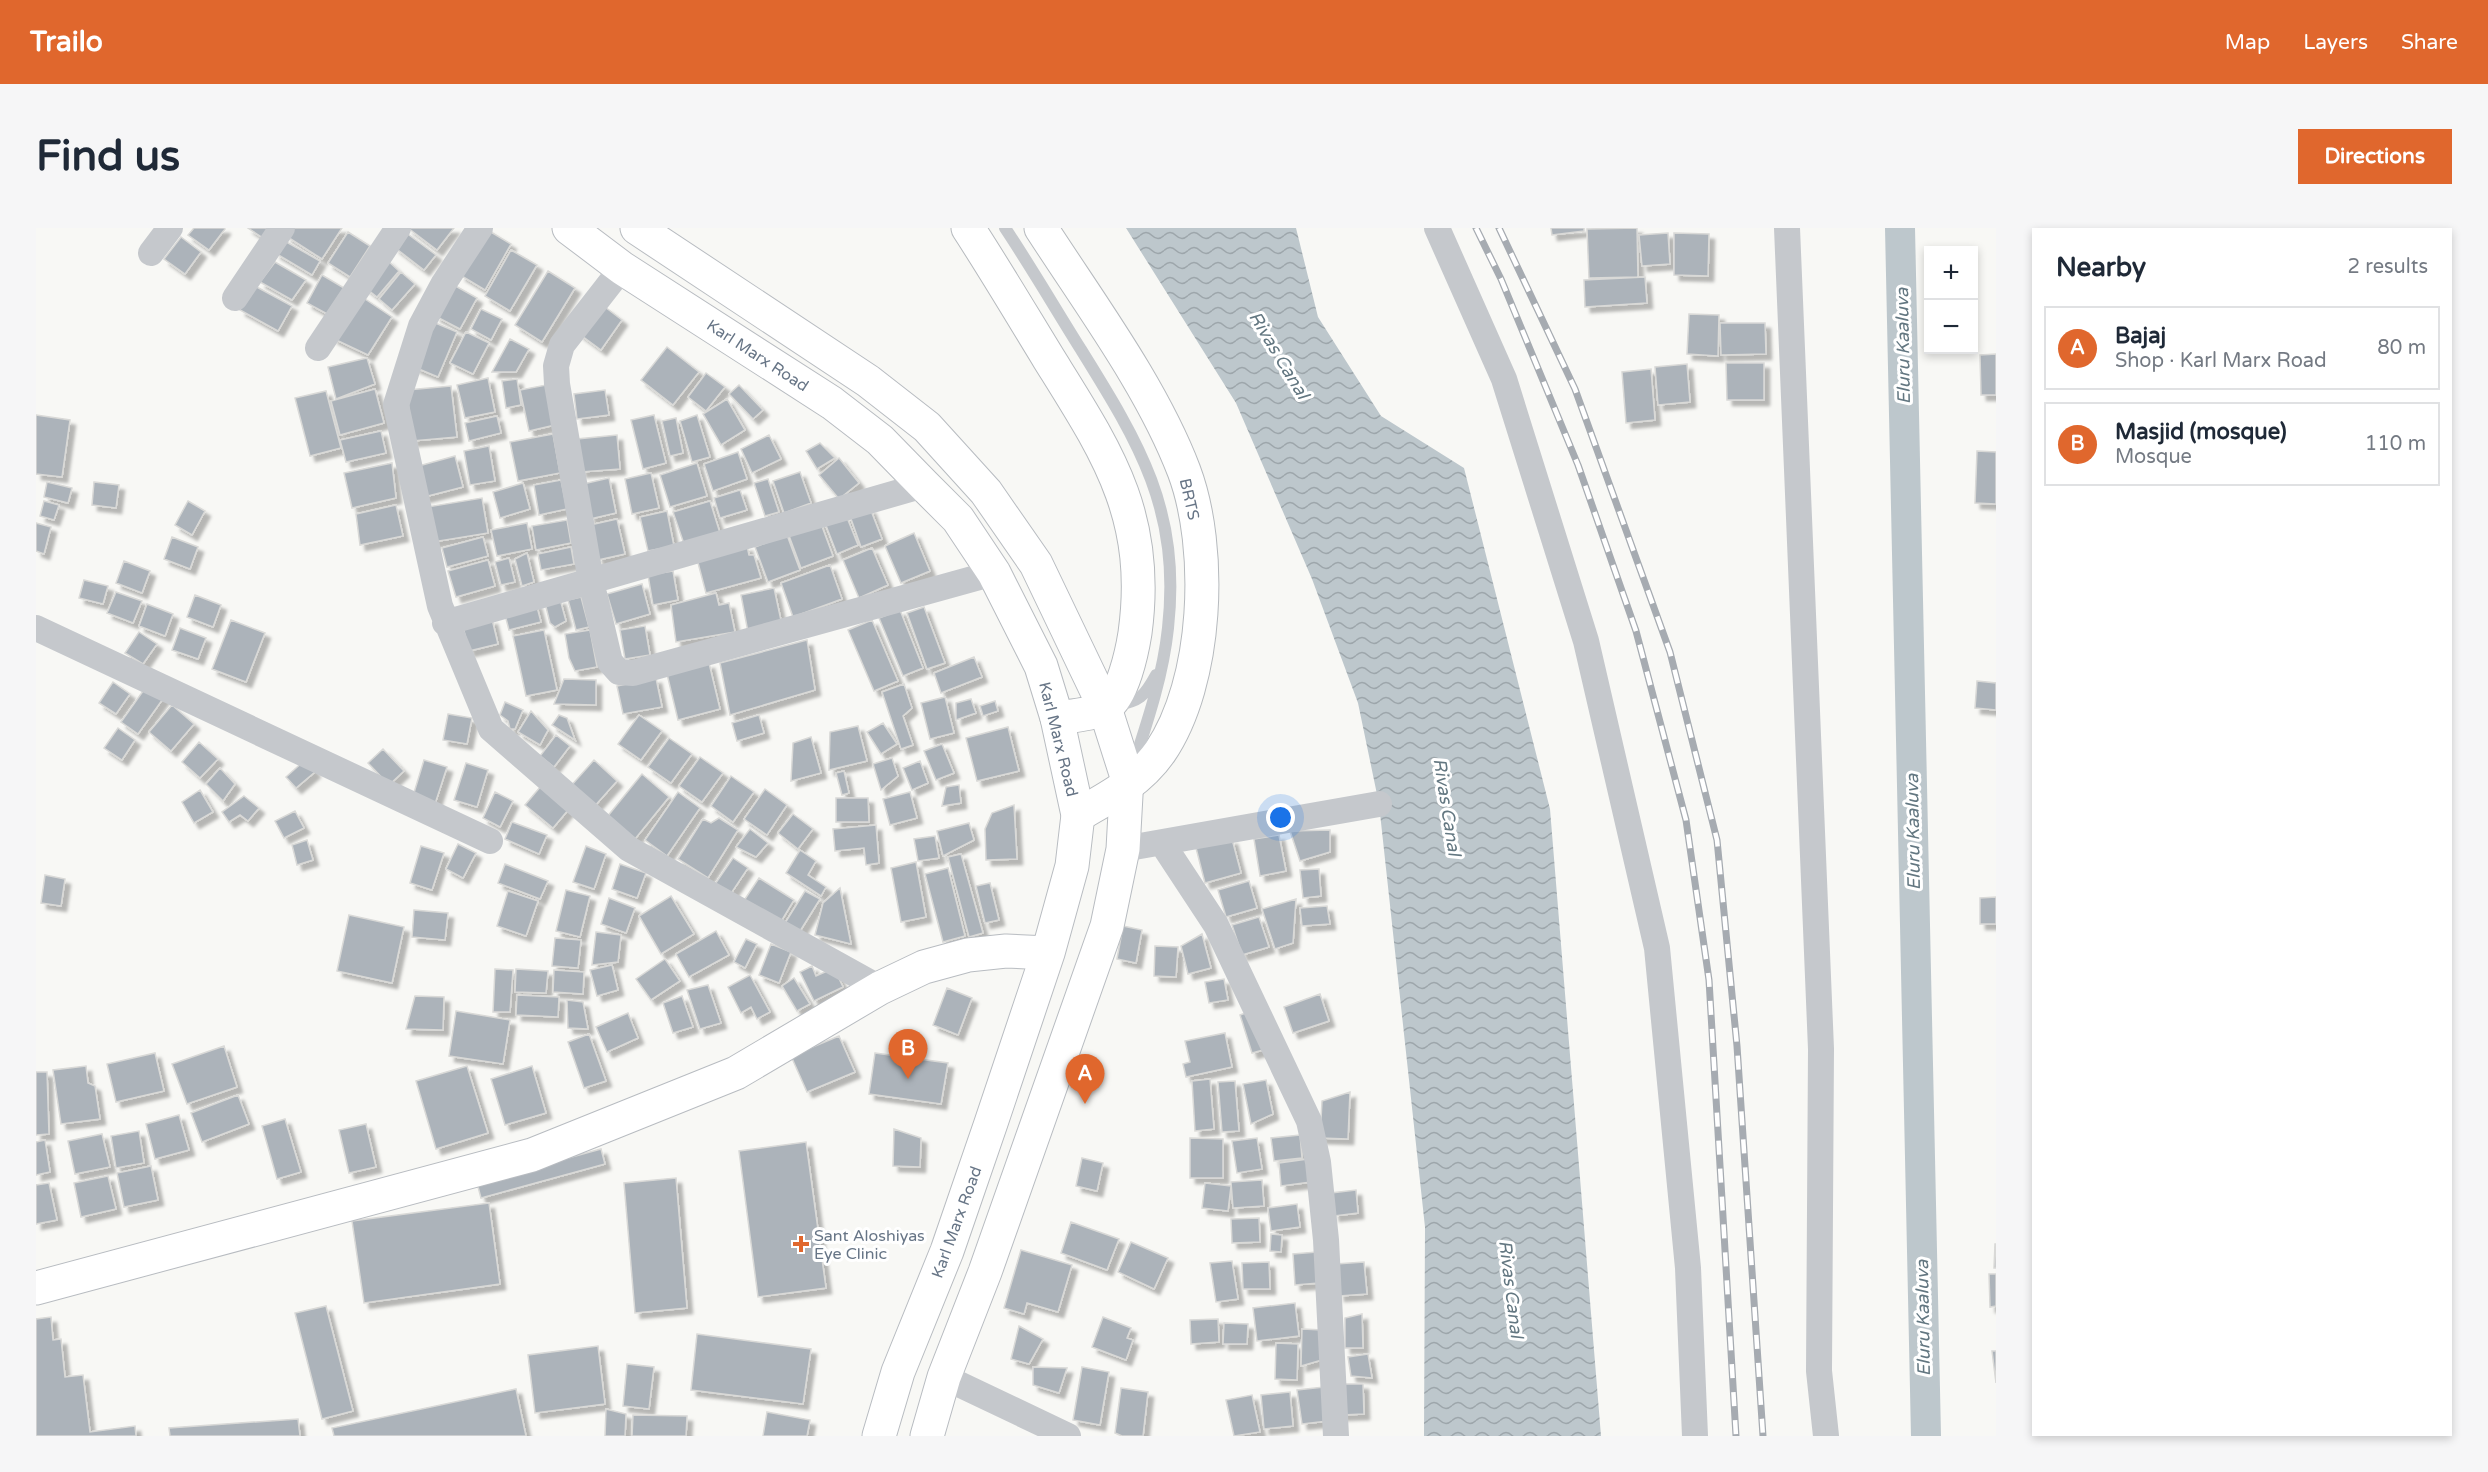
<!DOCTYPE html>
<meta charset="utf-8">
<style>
body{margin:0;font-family:"Varela Round",sans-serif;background:#f6f6f7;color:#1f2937}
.controls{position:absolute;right:18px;top:18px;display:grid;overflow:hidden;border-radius:0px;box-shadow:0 3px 9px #0003}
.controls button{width:54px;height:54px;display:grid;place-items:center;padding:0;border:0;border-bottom:2px solid #e0e1e3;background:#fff;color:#1f2937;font:30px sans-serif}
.you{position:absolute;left:1245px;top:590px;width:21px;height:21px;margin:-15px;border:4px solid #fff;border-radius:50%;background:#1a73e8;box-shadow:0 0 0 9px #1a73e833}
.badge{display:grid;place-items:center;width:39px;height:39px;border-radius:50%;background:#e0672d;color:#fff;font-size:20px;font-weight:700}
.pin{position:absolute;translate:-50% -50px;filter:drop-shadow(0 2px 3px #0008)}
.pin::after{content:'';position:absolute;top:32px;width:21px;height:18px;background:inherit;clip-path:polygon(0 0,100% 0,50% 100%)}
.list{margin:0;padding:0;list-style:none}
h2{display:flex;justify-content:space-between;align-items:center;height:78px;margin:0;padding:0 24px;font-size:26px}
h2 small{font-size:20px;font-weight:400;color:#747a83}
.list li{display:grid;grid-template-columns:39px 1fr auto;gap:18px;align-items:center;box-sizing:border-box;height:84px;margin:0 12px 12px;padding:0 12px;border:2px solid #e0e1e3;border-radius:0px}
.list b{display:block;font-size:22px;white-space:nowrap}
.list p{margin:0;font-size:20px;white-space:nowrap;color:#747a83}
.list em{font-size:20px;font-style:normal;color:#747a83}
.map{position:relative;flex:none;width:1960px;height:1208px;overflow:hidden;border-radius:0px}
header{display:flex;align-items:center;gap:36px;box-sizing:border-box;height:84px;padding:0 30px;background:#e0672d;color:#fff}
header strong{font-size:28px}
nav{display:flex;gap:33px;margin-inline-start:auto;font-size:21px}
.intro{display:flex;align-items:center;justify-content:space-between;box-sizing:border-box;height:144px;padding:0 36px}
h1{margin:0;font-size:42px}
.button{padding:15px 27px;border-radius:0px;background:#e0672d;color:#fff;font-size:21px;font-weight:700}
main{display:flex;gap:36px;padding:0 36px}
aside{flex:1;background:#fff;border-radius:0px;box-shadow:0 3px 9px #0003}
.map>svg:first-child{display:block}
</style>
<header>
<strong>Trailo</strong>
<nav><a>Map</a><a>Layers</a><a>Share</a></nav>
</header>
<div class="intro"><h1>Find us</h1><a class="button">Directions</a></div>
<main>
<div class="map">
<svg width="1960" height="1208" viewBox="0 0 1960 1208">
<defs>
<pattern id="water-waves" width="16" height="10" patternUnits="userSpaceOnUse" patternTransform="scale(1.5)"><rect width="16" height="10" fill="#bdc7cc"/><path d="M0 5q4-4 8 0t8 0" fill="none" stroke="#9da6ab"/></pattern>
<filter id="shadow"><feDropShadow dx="5.5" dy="5.5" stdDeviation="1.5" flood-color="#0004"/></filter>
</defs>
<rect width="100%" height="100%" fill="#f8f8f5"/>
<path fill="url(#water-waves)" d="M1090,0H1260L1282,89L1345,188L1428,240L1514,581L1565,1208H1388L1389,999L1343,576L1322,475L1276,351L1200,175Z"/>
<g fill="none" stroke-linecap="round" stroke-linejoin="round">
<path stroke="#bdc7cc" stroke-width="30" d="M1864,0L1890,1208"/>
</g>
<path fill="#acb3ba" stroke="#d9d9d7" stroke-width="1.5" filter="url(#shadow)" d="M158,0H188L189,1L173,22L152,7Z
M212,0H234L227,10Z
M255,0H306L286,31L250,8Z
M372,0H418L401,22Z
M1515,0H1548V3L1516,7Z
M1601,0L1602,49L1553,50L1551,1Z
M450,1L475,16L449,62L424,47Z
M312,4L334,18L314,49L292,35Z
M369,4L400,27L388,42L358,19Z
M1632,5L1634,36L1606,38L1603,7Z
M1638,5L1673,6L1672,48L1638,47Z
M145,9L165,24L149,46L128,31Z
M247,12L284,33L276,47L239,25Z
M475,22L501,37L474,83L449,68Z
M350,31L363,43L341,69L327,58Z
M239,34L270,52L256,72L224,54Z
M512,43L539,60L506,114L479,97Z
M365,44L379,56L356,82L343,71Z
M286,47L308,60L293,87L271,75Z
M1609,49L1611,75L1549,79L1548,52Z
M416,56L441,70L424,101L399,88Z
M217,57L256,78L242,103L204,82Z
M323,67L356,89L332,127L296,110Z
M569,79L586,92L565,122L542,105Z
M445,81L466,91L455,112L435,101Z
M1653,86L1683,87L1682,128L1651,126Z
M397,94L421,104L402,149L378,139Z
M1684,95H1729L1730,126L1685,127Z
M430,104L453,115L437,146L414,135Z
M474,111L493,121L480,144H456Z
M631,119L663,144L637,177L605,152Z
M1960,126V167H1945L1944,127Z
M331,130L339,156L300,171L292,139Z
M1690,135H1728V172H1691Z
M1651,136L1654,174L1622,177L1619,139Z
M1615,141L1619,192L1590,195L1586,144Z
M670,145L689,159L670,183L652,169Z
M452,150L459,184L429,190L421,157Z
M481,151L485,177L470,180L466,153Z
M510,157L519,197L493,203L484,162Z
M703,157L727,182L717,191L693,166Z
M415,158L421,209L376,213L371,162Z
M339,161L348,195L304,207L295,173Z
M569,162L573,187L541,191L538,166Z
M290,163L305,220L274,228L259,170Z
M691,171L709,202L685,217L667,186Z
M0,187L34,192L26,249L0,246Z
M618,187L630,235L607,241L595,192Z
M661,187L674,229L656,234L644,193Z
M461,188L465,205L433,213L429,195Z
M640,190L647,225L634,228L626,193Z
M345,203L350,225L310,234L304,212Z
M517,206L524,245L482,253L474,214Z
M581,207L584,241L545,244L541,211Z
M733,207L745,231L716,245L705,221Z
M784,215L799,230L781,241L770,223Z
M453,218L459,253L434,257L428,223Z
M1941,223L1960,224V276L1939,275Z
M702,224L711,251L677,263L668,236Z
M419,228L427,259L388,269L379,239Z
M803,230L823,255L803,271L783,247Z
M356,235L360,270L316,280L308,245Z
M661,235L671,268L634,279L624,247Z
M764,244L775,275L748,285L737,253Z
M615,245L623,280L596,286L589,251Z
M573,250L580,285L554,291L547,256Z
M732,251L743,284L729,288L718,255Z
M525,252L531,281L503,287L498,257Z
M11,254L36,260L32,275L8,269Z
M58,254L83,257L80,280L56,277Z
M487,255L494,281L464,290L457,264Z
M704,262L711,282L684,290L678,270Z
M446,270L452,305L397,314L391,279Z
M8,273L23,277L18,292L4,288Z
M152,273L169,283L156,307L139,297Z
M674,273L684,305L648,316L637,284Z
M360,277L367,308L324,317L320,286Z
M834,280L846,311L825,319L814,288Z
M631,283L638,318L612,323L604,289Z
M810,287L822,317L801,326L789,295Z
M581,291L589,326L562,332L554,297Z
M531,292L535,315L500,322L496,298Z
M784,293L797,328L765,340L752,305Z
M0,295L15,299L8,326L0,323Z
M491,295L496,321L461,328L455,302Z
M878,305L894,343L865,355L849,318Z
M751,307L764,342L732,354L719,319Z
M136,309L162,319L154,341L128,331Z
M447,309L452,328L411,339L406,320Z
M711,318L713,327H718L725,350L670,365L661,331Z
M535,319L538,336L505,342L502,326Z
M836,320L852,357L823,370L807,332Z
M491,325L498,354L486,358L479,331Z
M473,330L479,354L465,357L459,334Z
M452,332L459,358L420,369L412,343Z
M88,333L114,343L106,365L80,355Z
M794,337L806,371L757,389L745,355Z
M637,343L642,372L617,377L612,347Z
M48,352L72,358L67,376L43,370Z
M606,356L614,386L580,396L571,366Z
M738,360L746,397L712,404L705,367Z
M80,364L106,373L97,395L71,385Z
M680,365L683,377L693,375L699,404L640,414L635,377Z
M159,367L185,377L177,399L151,389Z
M545,369L553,399L540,402L532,372Z
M524,371L530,393L519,399L514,395L509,375Z
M500,375L505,394L473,402L468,383Z
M111,376L137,386L129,408L103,398Z
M888,379L909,435L891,441L871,385Z
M864,382L887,440L867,448L843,390Z
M456,391L462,416L433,423L427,399Z
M195,392L229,405L210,454L176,441Z
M836,392L862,453L838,463L812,402Z
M609,398L614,427L589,431L584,402Z
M144,400L170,410L162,431L136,422Z
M508,402L521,462L490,468L477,408Z
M554,402L561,439L539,443L533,430L529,406Z
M103,404L121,416L107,436L89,425Z
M771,412L779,462L694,487L684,435Z
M938,429L946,449L905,465L898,445Z
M673,435L684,481L642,492L631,446Z
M620,450L626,479L587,486L581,458Z
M528,451L560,452V477L518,476Z
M1941,453L1960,455V482L1939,480Z
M77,454L94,466L80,486L63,475Z
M112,456L129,468L102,506L85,494Z
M868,456L876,480L867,488L877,517L865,521L846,464Z
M909,469L918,505L894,511L885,475Z
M935,471L940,485L920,492V475Z
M959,473L962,483L947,488L944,478Z
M469,474L487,482L479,501H474L472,493L464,487Z
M136,477L158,496L135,523L113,504Z
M495,483L512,502L504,517L482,504Z
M412,486L436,490L431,516L407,512Z
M523,487L531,490L539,512L516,497Z
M603,487L626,503L605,532L582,516Z
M723,487L728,505L701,513L696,495Z
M847,495L861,516L845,526L831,504Z
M822,498L831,533L793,542L794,504Z
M972,499L983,543L941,553L930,510Z
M82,500L99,512L86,532L68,520Z
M520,507L534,518L518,539L504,528Z
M775,509L785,545L755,553L757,515Z
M633,510L656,526L635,555L612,539Z
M163,514L182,531L164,550L146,534Z
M906,516L918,545L900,552L888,523Z
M347,521L368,543L353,557L332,535Z
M664,529L687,545L666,574L643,558Z
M856,530L862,548L845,562L837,536Z
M269,532L279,544L260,560L250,549Z
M388,532L411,539L399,576L377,568Z
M558,532L581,553L557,580L534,559Z
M884,533L892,555L876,562L867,540Z
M430,535L452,542L441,579L418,572Z
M184,540L199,556L187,573L170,556Z
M808,543L813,565L806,567L800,545Z
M606,546L633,569L599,611L571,589Z
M695,548L718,564L697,594L675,578Z
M923,557L925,575L906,578L910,559Z
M505,558L533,581L517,600L489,577Z
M729,561L751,577L731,607L708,591Z
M164,562L177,584L158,595L146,574Z
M459,564L477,573L464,599L447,590Z
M642,564L664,580L631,628L609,612Z
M874,564L881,590L854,597L847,571Z
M208,568L223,580L212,593L204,587L193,594L186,584Z
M800,570H832L833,594H800Z
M978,577L981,631L950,632L949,601L956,585Z
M259,583L268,600L248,610L239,593Z
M757,586L777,601L762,621L742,605Z
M683,590L702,602L672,650L642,631L667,591L675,595Z
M476,594L511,607L503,626L469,611Z
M933,595L938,612L907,628L901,603Z
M840,597L843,635L830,637L828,620L799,623L797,601Z
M714,601L732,615L720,629L700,619Z
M1294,602V624L1264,633L1254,603Z
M1243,607L1250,643L1224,648L1218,611Z
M899,608L903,630L882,633L878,611Z
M1196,611L1205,645L1169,655L1160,620Z
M271,612L277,632L261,637L256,617Z
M422,616L440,625L427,650L410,641Z
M385,618L408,625L396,662L374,655Z
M550,618L570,626L558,661L537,654Z
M764,622L780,633L772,647L790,659L785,668L750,645Z
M925,626L947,705L933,709L912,629Z
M697,630L712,640L692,670L677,659Z
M880,634L890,689L865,694L855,640Z
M469,636L512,653L504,671L462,655Z
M584,636L610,645L601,670L576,661Z
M912,640L929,708L907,714L889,646Z
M1283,641L1285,668L1267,670L1264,642Z
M9,647L29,651L25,678L5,675Z
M723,650L758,672L743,697L707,674Z
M1213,653L1221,680L1190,689L1182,662Z
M954,655L963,692L949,695L940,658Z
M804,660L815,716L779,707L787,675Z
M530,662L554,668L544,709L520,703Z
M472,663L502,673L490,708L461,698Z
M769,663L784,671L761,708L749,695Z
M635,668L658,706L625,726L603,688Z
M1960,669V696H1944V670Z
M573,670L599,680L590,705L565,696Z
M1260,671L1257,715L1239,721L1226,681Z
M1291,678L1294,696L1266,698L1264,680Z
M378,682L412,685L409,712L376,709Z
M313,687L368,699L356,755L301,743Z
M1223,689L1233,719L1206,727L1196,697Z
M1087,698L1106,702L1100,735L1081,731Z
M680,703L693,727L653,749L640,726Z
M560,704L585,707L582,734L556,737Z
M1166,706L1175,740L1152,746L1145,718Z
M519,710L545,712L542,740L516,738Z
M710,711L721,716L709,740L698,734Z
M735,716L755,724L743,755L723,747Z
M1119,718L1142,719L1140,749L1118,748Z
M629,731L644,753L615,772L600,751Z
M576,737L582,762L561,768L554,742Z
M776,738L780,748L798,740L807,759L778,773L764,744Z
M459,741L477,742L474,784H457Z
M480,741L512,743L510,765L479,764Z
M518,742L548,744L547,766L517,764Z
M714,747L734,784L721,791L715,779L705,785L692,759Z
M758,750L774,776L761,783L746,758Z
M1188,751L1192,772L1173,775L1169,754Z
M672,757L685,795L664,801L651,762Z
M911,760L936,770L922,807L897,797Z
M1284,766L1293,793L1257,805L1248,779Z
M481,767L523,769L522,789L480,787Z
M379,768L408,769L407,802L370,801Z
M646,768L657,799L637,805L627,775Z
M531,772L547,774L552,801L532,800Z
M420,783L474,792L467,836L413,828Z
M1215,783L1227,822L1216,825L1204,787Z
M592,785L602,810L571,824L560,799Z
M1189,805L1196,839L1150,849L1147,836L1154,834L1149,813Z
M553,806L570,853L548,860L532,814Z
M803,808L819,844L771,864L755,828Z
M188,818L201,859L151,876L136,836Z
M119,825L128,863L80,874L71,836Z
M839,825L912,835L905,876L833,866Z
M50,838L52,855L59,858L64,891L25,896L17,842Z
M431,838L452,905L400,921L380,853Z
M496,838L510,885L469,897L455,851Z
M0,844H11L13,906L0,907Z
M1174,851L1178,901L1159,903L1156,853Z
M1230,852L1237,886L1215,896L1207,856Z
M1199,853L1203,903L1186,904L1182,854Z
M1314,864L1312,911L1284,910L1286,873Z
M202,867L213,896L166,914L155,885Z
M143,887L153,922L119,931L110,896Z
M249,891L265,944L241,951L226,898Z
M330,896L340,939L313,945L303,902Z
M858,901L885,910L884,939L857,938Z
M103,903L108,935L80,940L75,908Z
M66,906L74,939L39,946L32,913Z
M1264,907L1266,930L1238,933L1235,910Z
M1154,910L1187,911V950H1154Z
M1221,910L1226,941L1201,945L1196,913Z
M9,912L14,944L0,947V914Z
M770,914L790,1060L722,1069L703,923Z
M565,921L569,936L445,970L441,955Z
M1046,930L1067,935L1061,963L1040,958Z
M1272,931L1275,954L1245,958L1243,935Z
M115,938L122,972L88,979L81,945Z
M72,948L80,981L45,989L38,955Z
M640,950L651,1080L599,1085L588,955Z
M1226,952L1228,978L1197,980L1195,954Z
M13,955L21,992L0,996V957Z
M1169,955L1195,958L1192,983L1166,980Z
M1320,962L1322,985L1298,988L1295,965Z
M453,975L464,1056L328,1075L316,993Z
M1261,976L1264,999L1235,1003L1232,980Z
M1223,990L1224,1014L1196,1015L1195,991Z
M1035,994L1083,1011L1071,1042L1025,1025Z
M1235,1006L1246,1007L1245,1024L1234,1023Z
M1095,1014L1132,1030L1118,1061L1082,1044Z
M1959,1016H1960V1040H1958Z
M985,1022L1036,1037L1022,1084L991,1075L988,1086L968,1080Z
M1281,1024L1283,1055L1259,1057L1257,1026Z
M1196,1033L1202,1071L1180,1074L1174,1035Z
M1233,1034L1234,1061H1207L1206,1035Z
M1328,1034L1331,1066L1303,1068L1300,1036Z
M1953,1046H1960V1078L1954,1079Z
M1259,1075L1263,1108L1221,1113L1217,1080Z
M290,1078L317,1183L286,1191L259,1085Z
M1326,1086L1327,1120H1309V1090Z
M15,1089L17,1112L25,1111L29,1149L47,1147L54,1204L99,1198L100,1208H0V1091Z
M1067,1089L1095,1100L1091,1110L1097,1112L1090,1132L1056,1119Z
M1182,1091L1183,1114L1155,1116L1154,1092Z
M1188,1095L1212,1096L1211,1116H1187Z
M983,1098L1007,1111L993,1136L975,1131Z
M1266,1101L1287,1102L1286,1132L1265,1138Z
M661,1106L775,1121L767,1176L655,1162Z
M1240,1115L1262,1116L1261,1152L1239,1151Z
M562,1118L569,1176L499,1185L492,1127Z
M1956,1123H1960V1155Z
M1332,1126L1336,1150L1315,1148L1312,1129Z
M591,1136L618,1139L613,1181L587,1178Z
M997,1139L1031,1140L1023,1165L997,1157Z
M1046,1139L1073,1144L1064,1197L1037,1192Z
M1304,1156H1327L1328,1186L1305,1187Z
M1288,1159L1292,1193L1266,1196L1261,1162Z
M1085,1160L1112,1164L1107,1208H1086L1079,1205Z
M480,1161L490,1208H298L296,1200Z
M1254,1164L1257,1198L1228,1201L1225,1167Z
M1216,1167L1224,1204L1198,1208L1190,1172Z
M570,1181L590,1186L589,1208H569Z
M731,1184L774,1192L771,1208H727Z
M597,1187L651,1188L650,1208H596Z
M262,1191L264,1208H134L133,1200Z"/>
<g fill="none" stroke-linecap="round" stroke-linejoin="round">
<g stroke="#b8bcc1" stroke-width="35">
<path id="secondary" d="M533,0L586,40L796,175L844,212L888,257L922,291L958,345L1005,438L1021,490L1042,587L1036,638L1012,725L955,895L911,1023L862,1144L843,1208
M601,0L832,153L891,199L950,264L1000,336L1069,480L1091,549L1087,621L1071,698L949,1044L908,1149L891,1208
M0,1060L496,927L700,845L844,760L888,739L932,727L970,723L1012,725"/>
</g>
<g stroke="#b6babe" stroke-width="35">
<path id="primary" d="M932,0C960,43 986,87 1013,131C1071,224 1115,288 1099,405C1096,424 1087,467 1070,479C1061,486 1033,488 1021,490
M1005,0C1054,76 1116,159 1148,243C1177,320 1172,454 1124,524C1103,554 1072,570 1042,587"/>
</g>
<path stroke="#c5c8cc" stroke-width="12" d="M969,0C995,39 1019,80 1044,120C1103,215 1145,282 1132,400C1127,448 1111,495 1096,541
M1079,478C1104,473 1108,469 1120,447"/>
<path stroke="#c5c8cc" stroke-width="26" d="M444,0L408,55L385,98L360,177L404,378L455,501L593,621L844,760
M1401,0L1468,151L1550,413L1621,720L1652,1040L1659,1208
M1751,0L1785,821L1783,1143L1790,1208
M115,25L134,0
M586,40L526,117L520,138L521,156L555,353L574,434L583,444L597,445L958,345
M199,70L246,0
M282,120L362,0
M409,395L888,257
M0,400L454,613
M1126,615L1180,697L1273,893L1282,934L1290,1012L1300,1208
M1087,621L1343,576
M908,1149L1032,1208"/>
<use href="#secondary" stroke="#fff" stroke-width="33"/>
<use href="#primary" stroke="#fff" stroke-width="33"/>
<g stroke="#a6abb1" stroke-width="7">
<path id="rail" d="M1440,0L1465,51L1542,237L1600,403L1650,592L1673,752L1700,1208
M1463,0L1539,161L1634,424L1681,612L1701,818L1727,1208"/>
</g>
<use href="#rail" stroke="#fff" stroke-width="4.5" stroke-dasharray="14" stroke-linecap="butt"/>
</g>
<path fill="#e0672d" stroke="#fff" stroke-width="2" d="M762 1007h6v6h6v6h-6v6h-6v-6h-6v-6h6z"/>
<g text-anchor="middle" stroke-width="6" stroke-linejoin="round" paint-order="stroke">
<g font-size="16" fill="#677586" stroke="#fff">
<text transform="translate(722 127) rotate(33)" y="6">Karl Marx Road</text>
<text transform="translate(1154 271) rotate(77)" y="6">BRTS</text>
<text transform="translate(1023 511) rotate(76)" y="6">Karl Marx Road</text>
<text transform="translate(920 994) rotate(-70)" y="6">Karl Marx Road</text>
</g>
<g font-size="16" fill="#677586" stroke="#fff" text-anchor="start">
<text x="778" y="1013">Sant Aloshiyas<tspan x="778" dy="18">Eye Clinic</tspan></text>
</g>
<g font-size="18" font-style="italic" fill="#637781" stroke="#fff">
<text transform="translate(1867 118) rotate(-91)" y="6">Eluru Kaaluva</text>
<text transform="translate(1243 127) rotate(59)" y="6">Rivas Canal</text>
<text transform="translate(1411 579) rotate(81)" y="6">Rivas Canal</text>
<text transform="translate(1877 604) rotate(-91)" y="6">Eluru Kaaluva</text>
<text transform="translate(1475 1061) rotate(83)" y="6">Rivas Canal</text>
<text transform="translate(1887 1090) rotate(-91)" y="6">Eluru Kaaluva</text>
</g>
</g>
</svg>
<div class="controls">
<button>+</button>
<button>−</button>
</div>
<div class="you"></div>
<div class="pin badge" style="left:1049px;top:876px">A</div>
<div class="pin badge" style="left:872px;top:851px">B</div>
</div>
<aside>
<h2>Nearby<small>2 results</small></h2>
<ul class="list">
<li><span class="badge">A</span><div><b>Bajaj</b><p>Shop · Karl Marx Road</p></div><em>80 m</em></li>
<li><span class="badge">B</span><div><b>Masjid (mosque)</b><p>Mosque</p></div><em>110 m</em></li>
</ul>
</aside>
</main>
